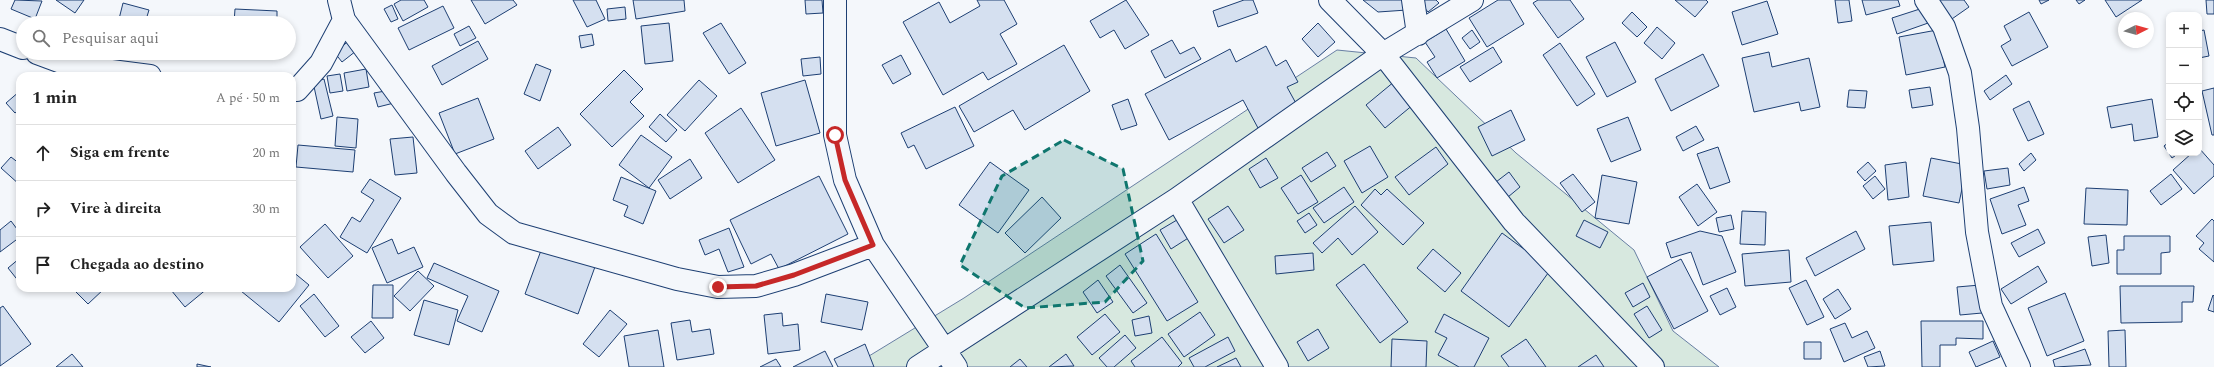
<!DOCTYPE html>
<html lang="pt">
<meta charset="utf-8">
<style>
body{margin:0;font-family:Spectral,serif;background:#f6f6f6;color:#222}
.controls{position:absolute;right:12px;top:12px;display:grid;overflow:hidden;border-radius:8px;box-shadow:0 2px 6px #0003}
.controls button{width:36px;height:36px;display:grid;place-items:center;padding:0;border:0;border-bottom:1px solid #e0e0e0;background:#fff;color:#222;font:20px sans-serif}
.compass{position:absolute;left:2118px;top:12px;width:36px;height:36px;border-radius:50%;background:#fff;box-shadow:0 2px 6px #0003;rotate:85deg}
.stop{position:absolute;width:12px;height:12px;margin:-9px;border:3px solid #c62828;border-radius:50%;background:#fff}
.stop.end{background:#c62828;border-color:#fff;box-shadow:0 1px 4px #0008}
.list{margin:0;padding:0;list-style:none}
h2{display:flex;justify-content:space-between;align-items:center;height:52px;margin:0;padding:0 16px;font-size:17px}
h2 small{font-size:13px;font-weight:400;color:#767676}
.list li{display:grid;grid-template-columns:26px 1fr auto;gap:12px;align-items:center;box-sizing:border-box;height:56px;padding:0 16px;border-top:1px solid #e0e0e0}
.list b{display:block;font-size:15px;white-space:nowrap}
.list em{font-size:13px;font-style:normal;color:#767676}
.icon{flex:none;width:22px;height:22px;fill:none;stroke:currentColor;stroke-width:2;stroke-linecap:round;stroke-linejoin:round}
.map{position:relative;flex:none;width:2214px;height:367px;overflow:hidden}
.search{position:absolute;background:#fff;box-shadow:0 2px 6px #0003;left:16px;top:16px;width:280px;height:44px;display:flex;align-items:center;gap:10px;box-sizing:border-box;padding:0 14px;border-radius:22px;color:#767676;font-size:15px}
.panel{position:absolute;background:#fff;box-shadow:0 2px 6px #0003;left:16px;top:72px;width:280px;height:220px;border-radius:12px}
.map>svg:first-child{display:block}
</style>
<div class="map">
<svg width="2214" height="367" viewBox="0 0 2214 367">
<rect width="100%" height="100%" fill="#f4f7fb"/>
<path fill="#d7e8df" stroke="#687fa3" d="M1337,50L1416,58L1516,153L1634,250L1673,331L1719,367H851L964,298Z"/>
<path fill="#d5e0f0" stroke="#1d3f73" d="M15,0L42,1L35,19L11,9Z
M56,0H84L75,13Z
M401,0H424L428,7L403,21L394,4Z
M471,0H513L517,5L485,24Z
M573,0H596L605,19L587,27Z
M633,0H684L685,11L636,19Z
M805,0H822L823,13L806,14Z
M977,0H1004L1017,24L1000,34L1017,64L988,80L983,72L943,95L903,22L939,2L950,23L980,6Z
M1126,0L1149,35L1125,49L1114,30L1100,38L1090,21Z
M1244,0H1253L1258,13L1218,27L1213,11Z
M1363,0H1406L1407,10L1378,12Z
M1418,0H1436L1439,3L1428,12Z
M1498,0H1510L1524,24L1487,47L1469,18Z
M1538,0H1570L1584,19L1558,38L1533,3Z
M1675,0H1706L1708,2L1695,17Z
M1835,0H1849L1852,21L1838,23Z
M1862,0H1898L1900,6L1866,15Z
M1936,0H1964L1969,7L1949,21Z
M2039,0H2049L2041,4Z
M2076,0H2085L2079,4Z
M2105,0H2142L2116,17Z
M2206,0H2214V14H2207Z
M1767,1L1778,34L1742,45L1732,12Z
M123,3L149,10L145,23H118Z
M392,5L398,19L391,22L384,9Z
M443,6L454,28L409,50L398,28Z
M625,7L626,19L608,21L607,9Z
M1926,7L1931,22L1897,34L1892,18Z
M235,9L277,11V23H234Z
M1632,12L1647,27L1637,37L1622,23Z
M2029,12L2048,47L2012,66L2001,46L2011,40L2004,26Z
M107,19V23H86V20Z
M669,23L673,61L645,64L641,26Z
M721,23L746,63L729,74L703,33Z
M1318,23L1335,42L1318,57L1302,39Z
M469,26L476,38L460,46L454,34Z
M1657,27L1675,43L1662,59L1644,43Z
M1446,29L1465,61L1437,78L1427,62L1435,57L1425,42Z
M1472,30L1480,42L1470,49L1462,38Z
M1937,30L1945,67L1906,75L1899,37Z
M2204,30L2209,56L2199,58V31Z
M592,34L594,45L581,48L579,36Z
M1172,40L1180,54L1194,47L1201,59L1165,78L1151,51Z
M349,41L356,51L342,62L334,52Z
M478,41L488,59L442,85L432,66Z
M1615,42L1636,82L1607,97L1586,57Z
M1560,43L1595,94L1577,106L1543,55Z
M1064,45L1090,91L1025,130L1013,110L974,132L959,106Z
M1266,46L1276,66L1286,60L1298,82L1287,87L1298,107L1258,128L1243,100L1169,140L1145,94L1230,49L1236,62Z
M1493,47L1502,62L1470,82L1460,67Z
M1769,52L1772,67L1809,58L1820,107L1801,111L1799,102L1754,112L1742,58Z
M88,53H109V57L88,58Z
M1703,54L1719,86L1671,111L1655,79Z
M901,55L911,74L893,84L882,65Z
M820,57L821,74L803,76L801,59Z
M536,64L551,70L540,101L524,94Z
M366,69L369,87L347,91L344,73Z
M624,70L643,89L630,102L644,116L612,147L580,114Z
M340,74L343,91L330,93L327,76Z
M2006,75L2012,84L1990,100L1984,91Z
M324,79L333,116L321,119L313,82Z
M699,80L717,96L685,131L667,115Z
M805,80L820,133L776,146L761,93Z
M1395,81L1414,104L1385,128L1366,105Z
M1930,87L1933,105L1912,108L1909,90Z
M2214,88V135H2212L2202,91Z
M391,90L394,103L378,107L374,93Z
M1849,90L1867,91L1865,108L1847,107Z
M20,91V109L15,113L6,103Z
M478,98L494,139L455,154L439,113Z
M1128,99L1137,125L1121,130L1112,105Z
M2152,99L2158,137L2134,141L2132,124L2111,128L2107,107Z
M2029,101L2044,134L2028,141L2013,109Z
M955,107L974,146L926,169L914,145L908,148L901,133Z
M741,108L775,160L738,183L705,133Z
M1511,110L1525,140L1492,156L1478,127Z
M660,114L677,130L666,142L649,127Z
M337,117L358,119L356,148L335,146Z
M1628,117L1641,150L1611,162L1597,129Z
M1696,126L1704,140L1683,151L1676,137Z
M558,127L571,145L538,169L525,151Z
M641,135L672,157L649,188L619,165Z
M413,137L417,173L395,175L390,139Z
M2169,142V153H2179L2172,158L2164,146Z
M298,145L355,150L353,172L296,167Z
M1370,146L1388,177L1362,193L1344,161Z
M1436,147L1448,164L1409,195L1395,177Z
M1718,147L1730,182L1710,189L1697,154Z
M2199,148L2214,165V176L2194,194L2173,170L2192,153H2199Z
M1327,152L1336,166L1311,182L1302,168Z
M2031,153L2036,160L2024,171L2019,164Z
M11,157L20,164V185L1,168Z
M1266,158L1278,178L1260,188L1249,169Z
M1931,158L1967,165L1959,203L1923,196Z
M690,159L702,178L670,199L658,180Z
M990,162L1029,190L998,233L959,205Z
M1868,162L1876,171L1865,181L1857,172Z
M1906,162L1909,197L1888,200L1885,165Z
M2008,168L2010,185L1987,189L1984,171Z
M1509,172L1520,187L1508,197L1496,182Z
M1573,174L1595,202L1582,212L1560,183Z
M2171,174L2182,189L2161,205L2150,191Z
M1301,175L1318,202L1298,214L1281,188Z
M1602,175L1637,182L1629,224L1595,218Z
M819,176L848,234L779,269L771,254L751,264L730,220Z
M1875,176L1885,189L1873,199L1863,186Z
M621,177L656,191L643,224L624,216L628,206L613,200Z
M370,179L401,198L367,253L340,237L352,217L360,222L374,200L361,192Z
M1697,184L1717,212L1698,226L1679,197Z
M1344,187L1354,202L1324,223L1313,208Z
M2024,187L2029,201L2018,205L2026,225L2002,234L1990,199Z
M2086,188L2128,190L2127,225L2084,224Z
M1375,189L1381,195L1387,189L1424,223L1403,245L1361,205Z
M1042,197L1061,218L1025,253L1005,233Z
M1228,206L1244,230L1224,243L1208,219Z
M1355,206L1378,232L1352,255L1338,238L1322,253L1313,243Z
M1742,211L1766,212L1765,245L1740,244Z
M1309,213L1317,225L1305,233L1297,221Z
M1731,215L1734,229L1719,232L1716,218Z
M1182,217L1193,235L1171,249L1160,230Z
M2212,219L2214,221V262L2199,249L2204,243L2196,236Z
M1584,220L1608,232L1600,248L1576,236Z
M11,221L20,233V237L0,252V230Z
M1931,222L1934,261L1893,265L1889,226Z
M325,224L353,256L328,278L300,247Z
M729,228L744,267L728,272L719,249L705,255L699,240Z
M2038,229L2045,243L2019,257L2011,243Z
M1700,231L1722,236L1736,272L1703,285L1691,252L1671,258L1666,243Z
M1856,231L1865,249L1815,276L1806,258Z
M1502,233L1551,269L1509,327L1461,291Z
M1156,234L1198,302L1167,321L1125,254Z
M2106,235L2109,263L2092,266L2088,237Z
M2124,236H2170V252L2161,253V274H2117V250H2124Z
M392,239L398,254L414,247L423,267L387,283L372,248Z
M543,245L596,264L578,314L525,294Z
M1433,249L1461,273L1445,292L1417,268Z
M1789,250L1791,282L1745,286L1742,254Z
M1313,253L1314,270L1276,274L1275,256Z
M20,258V283L8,268Z
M1681,259L1708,311L1674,329L1647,277Z
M434,263L499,291L482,332L457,321L468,296L427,278Z
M1364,264L1408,322L1380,343L1336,285Z
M1120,265L1147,303L1133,313L1106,276Z
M2038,266L2047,282L2011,304L2001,289Z
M292,271L309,285L279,322L241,291L244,288H292Z
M418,271L434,286L410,311L394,296Z
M1098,280L1113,302L1097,313L1083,292Z
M1806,280L1824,317L1807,325L1789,288Z
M1643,283L1650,297L1633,307L1625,293Z
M373,285H393V318H372Z
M1980,285L1982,313L1960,315L1957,287Z
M2120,286H2194L2193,302H2182V322L2121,323Z
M72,288H105L88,304Z
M174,288H208L185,307L171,290Z
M1727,288L1736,307L1720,315L1710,296Z
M1838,289L1851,309L1835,319L1823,299Z
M2065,293L2084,341L2047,356L2028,308Z
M314,294L339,326L325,337L300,306Z
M826,294L868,302L862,330L821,322Z
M2213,295L2214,296V312L2208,310Z
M424,300L458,310L449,345L414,335Z
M3,306L31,344L0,366V308Z
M1647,306L1662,330L1649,338L1634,314Z
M610,310L627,324L599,357L583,344Z
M1200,312L1215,335L1184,357L1168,334Z
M782,313L783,326L798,324L800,350L768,354L764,315Z
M1105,314L1120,332L1092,355L1077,337Z
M1444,314L1489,338L1474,367H1459L1438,355L1447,338L1435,332Z
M1149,316L1152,333L1135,336L1132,320Z
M690,320L692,332L710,329L714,354L677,360L671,323Z
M371,321L384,338L365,353L351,337Z
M1921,321H1983V339L1956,338V345H1940V367H1922Z
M1845,323L1852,338L1867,331L1875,348L1844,362L1830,329Z
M1318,329L1329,348L1308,361L1297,342Z
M658,330L664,367H629L624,336Z
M2125,330L2126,367H2109L2108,331Z
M1125,335L1136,348L1114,367H1107L1099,358Z
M1162,337L1182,363L1178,367H1135L1131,361Z
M1228,337L1235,351L1205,367H1194L1189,358Z
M1392,339L1427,341L1426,367H1391Z
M1526,339L1546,367H1509L1501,356Z
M1993,341L2000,357L1976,367L1969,352Z
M1804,342H1821V359H1804Z
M865,344L874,367H838L834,359Z
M2085,349L2091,365L2055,367L2053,360Z
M825,351L833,367H793Z
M1880,351L1885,366L1868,367L1864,357Z
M72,354L83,367H56Z
M1066,354L1074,366L1049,367Z
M1596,355L1604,367H1578Z
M1236,358L1241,367H1217Z
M776,359L781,367H760Z
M1020,359L1027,367H1010Z
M197,364L211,367H197Z"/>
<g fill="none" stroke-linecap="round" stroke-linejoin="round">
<g stroke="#1d3f73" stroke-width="24">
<path id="minor" d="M339,0L344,20L456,173L488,214L514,233L677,279L718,287L756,286L794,275L873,245
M835,0V135L845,180L873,245L956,367
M1330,0L1383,54L1514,222L1653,367
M1413,0L1418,34
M1926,0L1944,27L1960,73L1968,128L1977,232L1991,306L2019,367
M0,39L23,48
M37,53L72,66L150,76
M292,90H297L321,63L344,20
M1177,199L1277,367
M918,367L1177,199L1383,54L1472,0"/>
</g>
<use href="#minor" stroke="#f4f7fb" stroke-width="22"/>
</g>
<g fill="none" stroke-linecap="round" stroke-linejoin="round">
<path stroke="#c62828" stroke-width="5" d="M718,287L756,286L794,275L873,245L845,180L835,135"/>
</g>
<path fill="#0f766e" fill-opacity="0.2" stroke="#0f766e" stroke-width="3" stroke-dasharray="8 5" stroke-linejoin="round" d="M1064,140L1123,169L1143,261L1105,302L1025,308L960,265L1002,176Z"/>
</svg>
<div class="controls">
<button>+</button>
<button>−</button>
<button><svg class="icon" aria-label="locate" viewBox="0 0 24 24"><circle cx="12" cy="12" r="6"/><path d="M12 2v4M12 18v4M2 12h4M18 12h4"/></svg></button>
<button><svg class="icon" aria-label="layers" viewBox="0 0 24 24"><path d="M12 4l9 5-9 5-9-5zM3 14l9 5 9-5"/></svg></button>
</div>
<svg class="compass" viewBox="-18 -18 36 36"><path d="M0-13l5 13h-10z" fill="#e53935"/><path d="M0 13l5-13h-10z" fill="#767676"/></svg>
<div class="stop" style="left:835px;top:135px"></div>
<div class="stop end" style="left:718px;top:287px"></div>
<div class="search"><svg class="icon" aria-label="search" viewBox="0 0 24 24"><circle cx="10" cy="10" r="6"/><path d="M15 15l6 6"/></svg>Pesquisar aqui</div>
<section class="panel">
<h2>1 min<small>A pé · 50 m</small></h2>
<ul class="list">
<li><svg class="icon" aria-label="ahead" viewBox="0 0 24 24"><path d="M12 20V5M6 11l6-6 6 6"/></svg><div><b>Siga em frente</b></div><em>20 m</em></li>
<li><svg class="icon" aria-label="right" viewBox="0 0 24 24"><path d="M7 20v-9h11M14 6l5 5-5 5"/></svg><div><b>Vire à direita</b></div><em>30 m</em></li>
<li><svg class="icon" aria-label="arrive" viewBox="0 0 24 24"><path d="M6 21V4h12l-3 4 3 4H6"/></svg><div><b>Chegada ao destino</b></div></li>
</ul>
</section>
</div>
